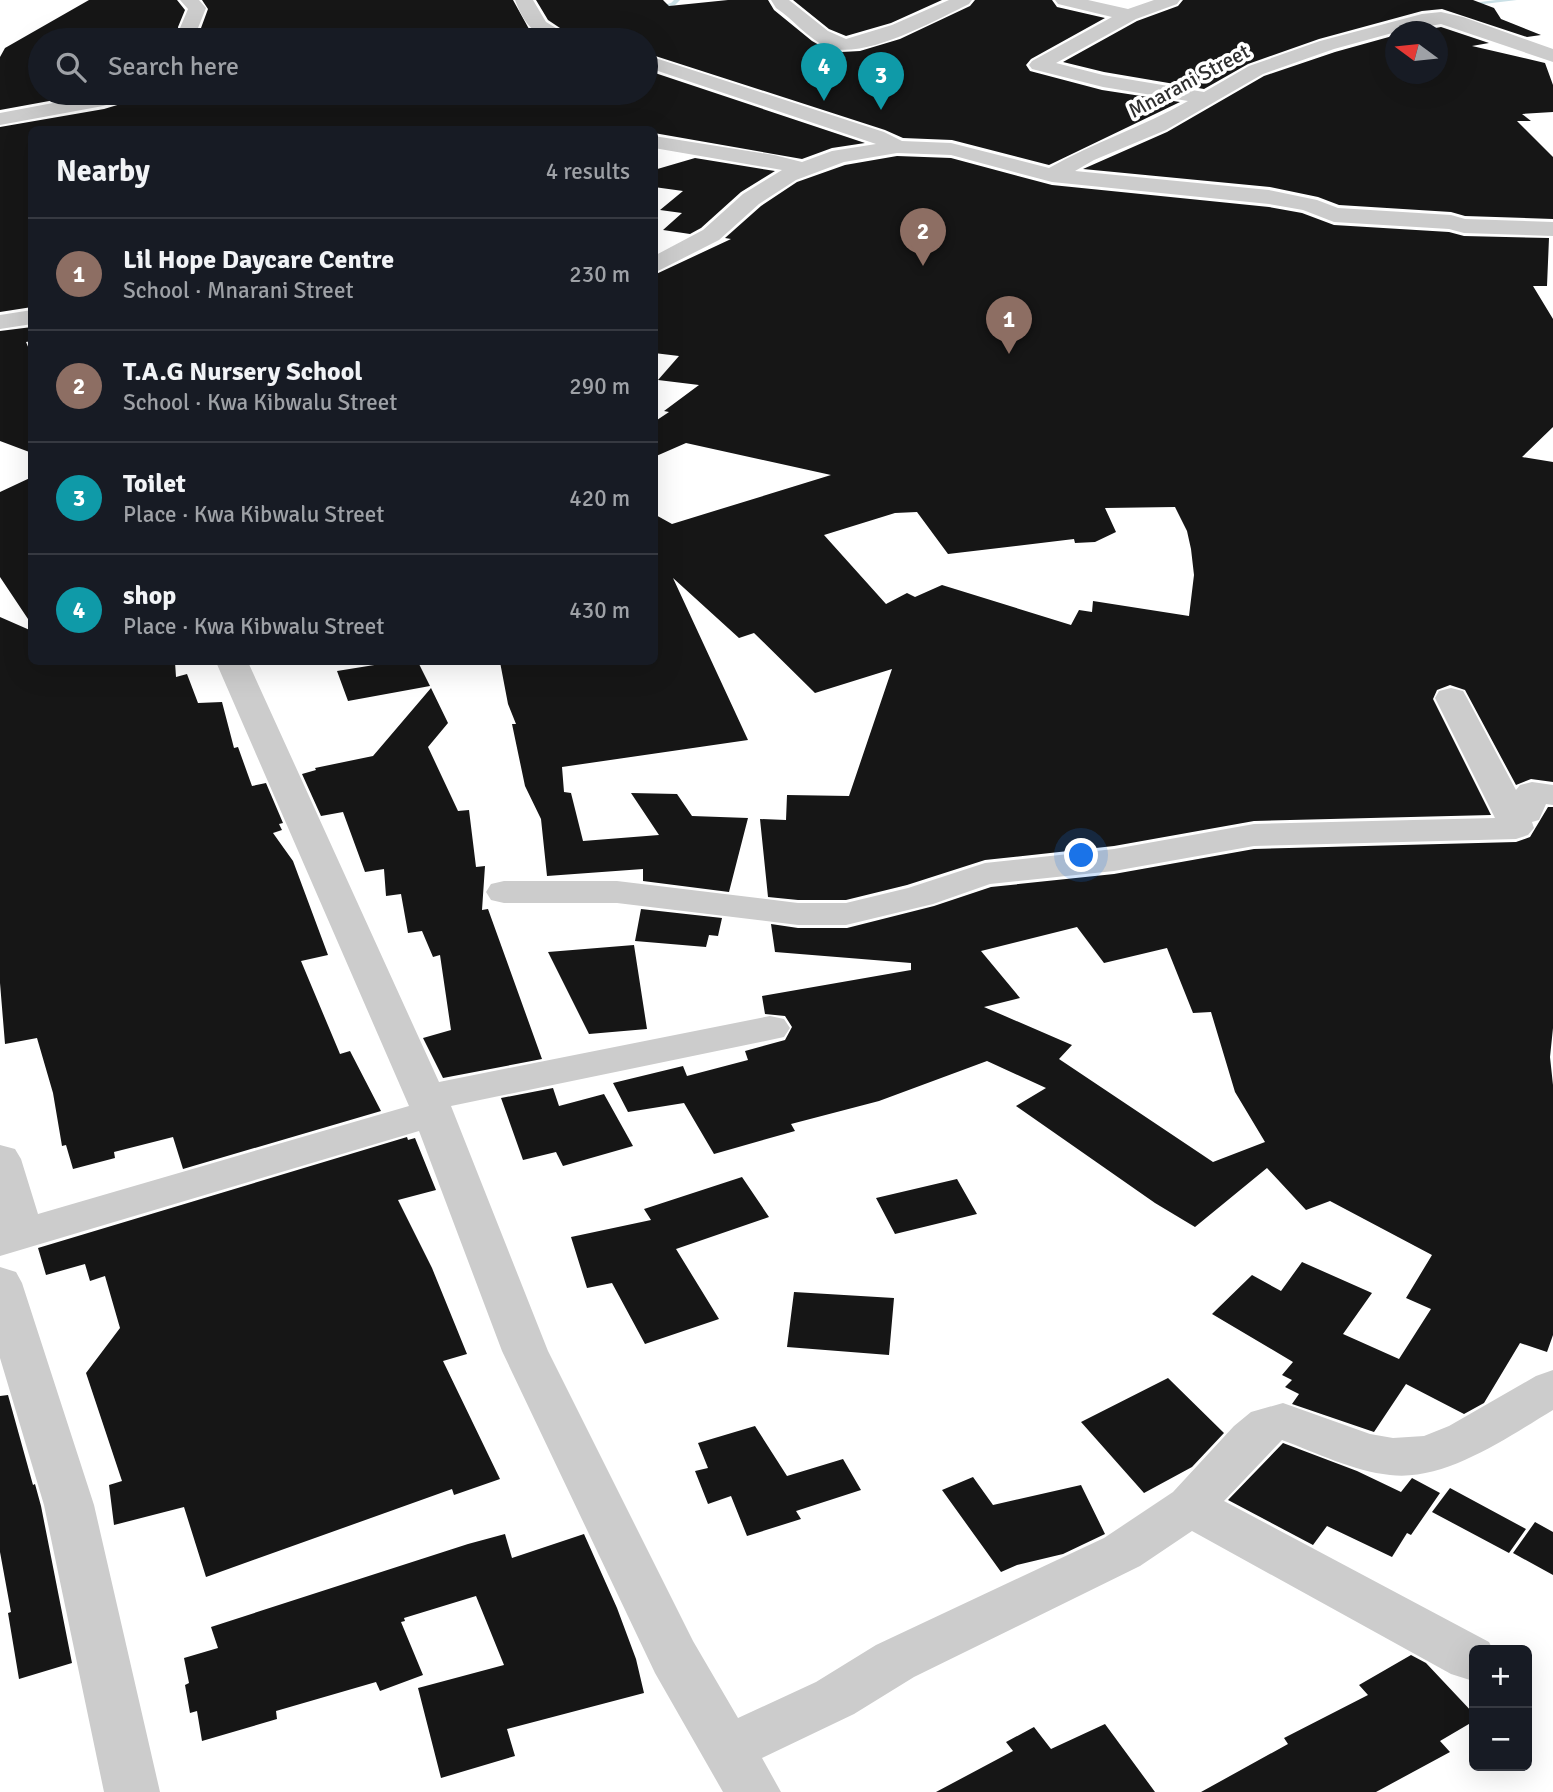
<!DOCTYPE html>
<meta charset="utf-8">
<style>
body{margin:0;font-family:Signika,sans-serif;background:#242831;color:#f1f3f6}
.controls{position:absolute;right:21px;bottom:21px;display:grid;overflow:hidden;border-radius:10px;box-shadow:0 7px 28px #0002}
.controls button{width:63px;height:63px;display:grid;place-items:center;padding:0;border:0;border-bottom:2px solid #363941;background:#171b24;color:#f1f3f6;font:35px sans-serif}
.compass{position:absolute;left:1385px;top:21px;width:63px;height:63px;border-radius:50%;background:#171b24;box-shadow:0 7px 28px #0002;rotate:285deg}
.you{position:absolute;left:1082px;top:856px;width:24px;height:24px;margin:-18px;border:5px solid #fff;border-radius:50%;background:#1a73e8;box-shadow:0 0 0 10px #1a73e833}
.badge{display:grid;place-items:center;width:46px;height:46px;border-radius:50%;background:#d24568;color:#fff;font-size:23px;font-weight:700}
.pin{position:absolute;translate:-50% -58px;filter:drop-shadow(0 2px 4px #0008)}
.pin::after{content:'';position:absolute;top:37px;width:24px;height:21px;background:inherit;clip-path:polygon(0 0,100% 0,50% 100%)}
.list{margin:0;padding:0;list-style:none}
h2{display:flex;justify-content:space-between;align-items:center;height:91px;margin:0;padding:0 28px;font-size:30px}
h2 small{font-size:23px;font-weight:400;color:#9ea1a6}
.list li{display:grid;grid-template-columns:46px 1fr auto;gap:21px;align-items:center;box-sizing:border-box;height:112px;padding:0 28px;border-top:2px solid #363941}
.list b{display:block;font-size:26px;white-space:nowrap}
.list p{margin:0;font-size:23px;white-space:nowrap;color:#9ea1a6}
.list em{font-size:23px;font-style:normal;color:#9ea1a6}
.icon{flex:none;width:38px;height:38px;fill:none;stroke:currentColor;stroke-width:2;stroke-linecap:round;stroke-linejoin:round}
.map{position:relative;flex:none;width:1553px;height:1792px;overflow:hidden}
.search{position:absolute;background:#171b24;box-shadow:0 7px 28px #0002;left:28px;top:28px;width:630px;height:77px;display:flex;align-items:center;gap:18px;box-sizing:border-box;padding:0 24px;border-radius:38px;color:#9ea1a6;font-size:26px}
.panel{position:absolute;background:#171b24;box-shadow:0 7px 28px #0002;left:28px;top:126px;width:630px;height:539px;border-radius:10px}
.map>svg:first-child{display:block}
</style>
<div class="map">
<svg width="1553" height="1792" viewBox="0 0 1553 1792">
<rect width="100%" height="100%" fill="#fff"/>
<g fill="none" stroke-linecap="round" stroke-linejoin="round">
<path fill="#cae0e6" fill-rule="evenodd" d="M674,0H680L675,5L656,10L653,8L671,3Z
M1496,0H1517L1467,6L1464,4Z"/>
</g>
<path fill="#161616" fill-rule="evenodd" d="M89,0H177L185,10L178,27L179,40H40V93H93L0,110V57L5,48Z
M202,0H513L529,29L549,40H202L201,28L208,9Z
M536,0H663L669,6L728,0H768L774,10L812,41L826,49L842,52L860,51L900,39L970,6L975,0H1052L1057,7L1105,18L1031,59L1026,65L1030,71L1102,90L1180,102L1049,165L952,140L903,138L885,130L646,53V40H578L548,20Z
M793,0H942L891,23L846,36L829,29Z
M1183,0H1473L1494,8L1501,19L1541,35L1527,37L1442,9L1422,11L1319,39L1248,64L1204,89L1104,72L1063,62L1137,21L1178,6Z
M1441,27L1489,43L1472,46L1545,63L1553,85V112L1522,114L1531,121H1517L1553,157V219L1465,216L1451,212L1339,205L1318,197L1270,187L1083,169L1167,132L1264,76L1335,52L1396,35V74H1438V32H1414Z
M646,70L865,143L832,148L802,159L654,133V130H32V307L0,312V127L104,109L134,100L139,93H646Z
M897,156L951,158L1052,185L1269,207L1302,213L1334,225L1449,232L1464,236L1549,238L1547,286H1533L1553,319V427L1522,457L1553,462V782L1531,779L1516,785L1465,690L1450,685L1437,690L1433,699L1491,815L1254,821L1114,846L985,860L907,885L846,900H798L768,897L760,819L786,820L787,795L849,796L892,669L815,693L754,633L739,638L673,578L748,740L562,767L564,792L571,793L583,841L659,835L631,793L677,794L692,816L748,818L729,892L643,881V869L547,876L541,819L525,786L512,724H516L508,704L500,662H654V514L672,524L831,475L686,443L654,457V422L669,412L664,411L699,385L658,380L679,356L654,353V275L731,239L725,238L761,206L797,182L845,165ZM1175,507L1187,531L1191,549L1194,575L1189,616L1093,601L1092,612L1079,610L1071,625L942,585L915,597L907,593L886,604L824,535L895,513L917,512L948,554L1074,539L1075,543L1095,542L1116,532L1105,508Z
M695,158L775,171L741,192L701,228L690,234L663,230L682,213L660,210L683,191L654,187V170Z
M32,327V341L26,342L32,356V453L0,441V331Z
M32,477V625L0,577V492Z
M0,617L32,631V662H175L176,677L187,674L198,703L222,702L234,748L238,747L252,786L266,783L283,823L279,824L282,830L273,833L293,861L328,955L301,961L340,1054L350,1051L381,1111L183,1169L173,1137L114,1152L115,1158L73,1169L66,1145L62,1146L53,1093L37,1038L5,1044L0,983Z
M393,662H418L430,686L348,701L337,671Z
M431,688L448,723L428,747L458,811L469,810L476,867L485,866L482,910L488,909L542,1059L443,1078L423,1038L451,1030L440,955L433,957L422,931L408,933L401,894L386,896L384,869L365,872L343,812L321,816L302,774L316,770L315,768L373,756Z
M1548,807H1553V1028L1550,1057L1553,1085V1335L1547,1352L1520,1343L1484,1403L1464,1414L1406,1384L1374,1432L1292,1404L1299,1394L1285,1387L1292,1380L1282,1375L1293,1362L1212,1314L1252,1275L1281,1291L1302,1262L1372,1293L1343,1334L1399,1359L1431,1309L1406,1298L1432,1255L1330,1201L1306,1210L1267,1168L1195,1227L1155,1203L1016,1106L1046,1088L987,1061L879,1101L791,1124L795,1131L714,1154L684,1103L628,1112L613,1083L683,1066L687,1076L748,1060L745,1051L785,1040L792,1027L785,1016L765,1014L762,996L911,970V963L775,952L771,924L798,928H847L934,906L991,887L1114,874L1254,849L1516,842L1530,837ZM1077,927L1104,963L1167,948L1193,1013L1211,1012L1235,1092L1265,1142L1213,1162L1059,1059L1072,1045L984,1007L1020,998L981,951Z
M641,909L722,918L718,936L709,935L706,947L635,941Z
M634,945L647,1029L589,1034L548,952Z
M553,1088L559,1106L604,1094L633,1146L563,1166L556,1152L523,1160L501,1098Z
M407,1137L408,1140L415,1138L436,1190L398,1200L432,1268L467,1354L443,1361L500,1479L454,1495L452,1489L206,1577L184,1507L114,1525L109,1485L122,1481L86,1373L120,1328L105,1276L90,1281L85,1264L46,1275L38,1248Z
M742,1177L769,1217L676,1249L719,1319L645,1344L612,1283L587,1288L571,1237L651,1220L644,1209Z
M957,1179L977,1214L895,1234L876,1198Z
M794,1292L894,1298L889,1355L787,1347Z
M1168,1378L1224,1433L1192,1467L1144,1493L1081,1422Z
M8,1395L33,1485L35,1484L41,1506L72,1663L19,1679L8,1613L11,1612L0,1552V1396Z
M755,1426L787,1476L843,1459L861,1490L796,1511L801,1519L747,1536L731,1496L708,1504L695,1471L708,1468L698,1443Z
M1283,1443L1357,1471L1401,1492L1412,1478L1440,1493L1411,1535L1407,1533L1392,1557L1327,1526L1313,1545L1228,1500Z
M973,1477L993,1505L1081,1485L1105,1534L1063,1554L1017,1565L1001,1572L942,1490Z
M1450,1488L1526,1529L1509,1553L1432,1512Z
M1535,1522L1553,1532V1575L1513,1553Z
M505,1534L512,1558L584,1534L617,1608L636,1659L644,1693L507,1729L515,1756L441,1778L418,1688L504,1665L476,1596L404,1618L405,1621L401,1622L423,1675L380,1691L376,1682L276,1711L277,1719L202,1741L197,1711L190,1713L185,1685L189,1683L184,1658L218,1648L211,1627L468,1544Z
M1411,1655L1426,1663L1474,1714V1721L1440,1741L1450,1752L1376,1792H1201L1288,1744L1284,1738L1368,1695L1359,1685Z
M1105,1724L1155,1792H936L1013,1751L1006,1742L1034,1727L1051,1749Z"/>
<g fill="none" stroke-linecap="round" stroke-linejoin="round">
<path fill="#ccc" fill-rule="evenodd" d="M180,0H199L206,8L198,28L200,40H182L180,28L188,9Z
M515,0H533L546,22L576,40C543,41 527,33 515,0Z
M771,0H789L828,31L846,39L892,25L949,0H972L969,4C936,20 863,61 827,47C808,39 793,19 776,8Z
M1055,0H1088L1128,9L1154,0H1180L1177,4L1136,19L1056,63L1103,75L1204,92L1249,66L1320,41L1422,14L1441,12L1463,17L1553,49V62L1441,24L1396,32L1334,49L1263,74L1166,130L1094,160L1075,171L1269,190L1317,200L1338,208L1451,215L1465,219L1553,222V236L1464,233L1449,229L1334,222L1303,210L1269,204L1052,182L951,155L897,153L844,162L796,180L759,204L719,240L654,273V256L703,230L743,194L782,170L654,148V136L774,155L802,162L832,151L876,144L646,67V55L884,132L902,141L951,143L1049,168C1094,142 1143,127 1188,101L1103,87L1032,69L1029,65L1032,61L1112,17L1058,4Z
M106,93H136L133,97L103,106L0,125V113Z
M32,310V324L0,329V315Z
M216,662H248L439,1082L770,1016L784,1019L790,1028L784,1037L770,1040L451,1106L548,1351L693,1641L738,1718L816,1682L876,1645L1104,1538L1173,1492L1234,1426L1251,1412L1283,1403L1370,1434L1393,1438L1424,1436L1449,1426L1536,1376L1553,1370V1410C1508,1437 1445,1482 1390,1475C1353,1471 1317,1453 1282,1440L1224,1501L1489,1642L1493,1650H1474V1679L1470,1680L1451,1674L1192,1531L1140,1566L914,1677L854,1714L762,1758L781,1792H723L655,1673L502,1351L419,1131L0,1256V1145L15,1149L21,1159L38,1214L409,1106Z
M1451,688L1463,691L1467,698L1516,790L1520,785L1532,782L1553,785V805L1546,804L1539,820L1532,822L1534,828L1528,835L1516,839L1254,846L1114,871L990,884L933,904L846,925H798L617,903H504L491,900L486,892L491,884L504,881H617L798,903H846L908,888L985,863L1114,849L1254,824L1495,818L1435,698L1439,691Z
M0,1267L16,1272L22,1283L94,1505L160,1792H104L44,1505L0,1358Z"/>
</g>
<g text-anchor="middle" stroke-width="7" stroke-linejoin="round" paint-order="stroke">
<g font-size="21" fill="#2f2f2f" stroke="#fff">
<text transform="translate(1189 81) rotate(-28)" y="7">Mnarani Street</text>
</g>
</g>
</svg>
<div class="controls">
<button>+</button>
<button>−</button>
</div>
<svg class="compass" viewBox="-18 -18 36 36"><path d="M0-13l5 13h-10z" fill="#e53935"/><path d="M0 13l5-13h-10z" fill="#9ea1a6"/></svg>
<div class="you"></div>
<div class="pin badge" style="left:1009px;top:354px;background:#8d6e63">1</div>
<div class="pin badge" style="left:923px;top:266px;background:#8d6e63">2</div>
<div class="pin badge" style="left:881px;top:110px;background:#0f9aa8">3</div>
<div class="pin badge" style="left:824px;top:101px;background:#0f9aa8">4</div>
<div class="search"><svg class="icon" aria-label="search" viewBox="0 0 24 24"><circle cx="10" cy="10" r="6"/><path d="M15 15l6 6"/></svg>Search here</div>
<section class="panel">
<h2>Nearby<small>4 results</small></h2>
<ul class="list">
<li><span class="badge" style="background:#8d6e63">1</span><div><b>Lil Hope Daycare Centre</b><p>School · Mnarani Street</p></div><em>230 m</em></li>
<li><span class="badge" style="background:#8d6e63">2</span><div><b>T.A.G Nursery School</b><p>School · Kwa Kibwalu Street</p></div><em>290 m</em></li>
<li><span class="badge" style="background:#0f9aa8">3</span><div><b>Toilet</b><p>Place · Kwa Kibwalu Street</p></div><em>420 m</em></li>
<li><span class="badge" style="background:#0f9aa8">4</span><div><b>shop</b><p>Place · Kwa Kibwalu Street</p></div><em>430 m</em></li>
</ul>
</section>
</div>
